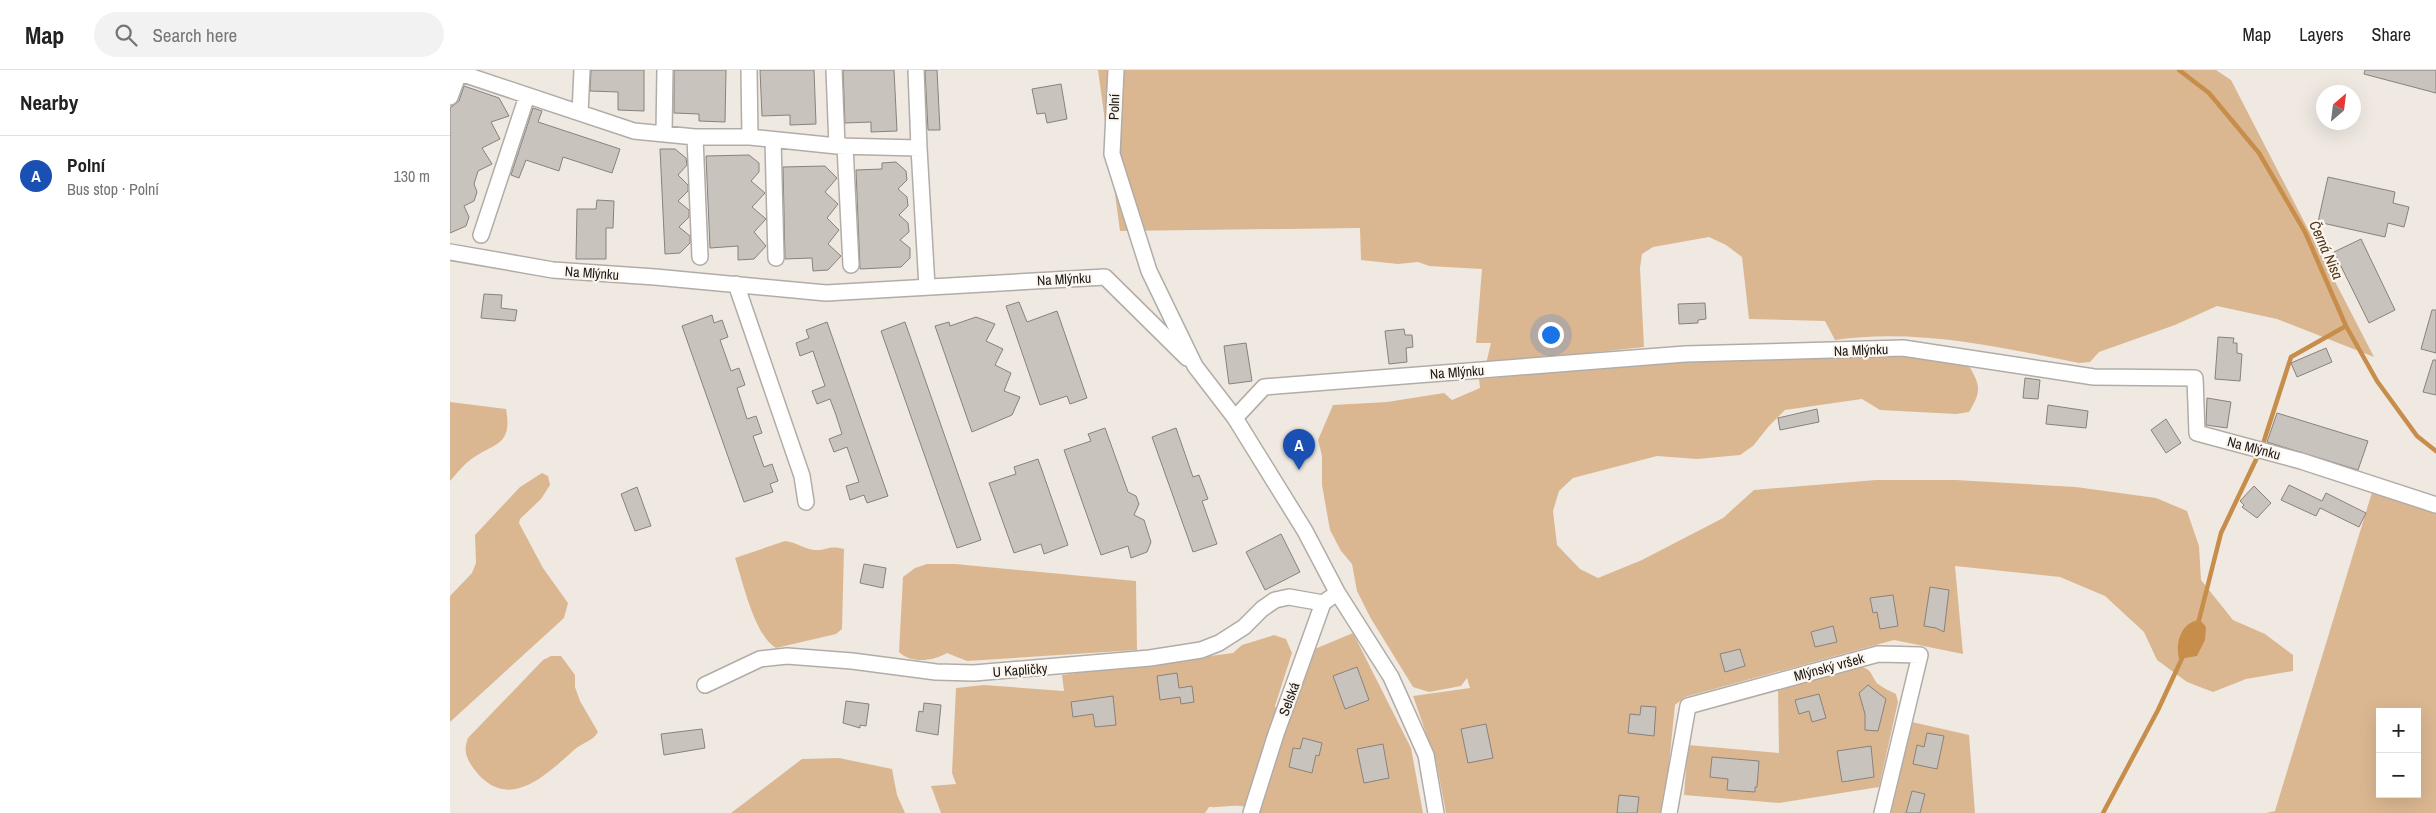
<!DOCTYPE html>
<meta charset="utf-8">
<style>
body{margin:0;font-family:"Archivo Narrow",sans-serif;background:#f2f2f2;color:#222}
.controls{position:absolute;right:15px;bottom:15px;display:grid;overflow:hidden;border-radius:0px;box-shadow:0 5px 20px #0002}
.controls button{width:45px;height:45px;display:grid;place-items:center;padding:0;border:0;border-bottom:1px solid #e0e0e0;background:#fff;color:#222;font:25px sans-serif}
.compass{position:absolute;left:1866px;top:15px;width:45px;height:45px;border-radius:50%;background:#fff;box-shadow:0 5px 20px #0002;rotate:28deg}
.you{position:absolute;left:1100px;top:264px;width:18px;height:18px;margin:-12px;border:4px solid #fff;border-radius:50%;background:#1a73e8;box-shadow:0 0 0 8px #1a73e833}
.badge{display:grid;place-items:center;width:32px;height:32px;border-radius:50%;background:#1a73e8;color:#fff;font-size:16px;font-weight:700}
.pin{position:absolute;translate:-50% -41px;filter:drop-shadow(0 1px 2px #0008)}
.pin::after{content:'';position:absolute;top:26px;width:18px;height:15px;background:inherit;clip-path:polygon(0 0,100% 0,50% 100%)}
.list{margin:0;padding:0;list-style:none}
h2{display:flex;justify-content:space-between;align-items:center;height:65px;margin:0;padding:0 20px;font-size:21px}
h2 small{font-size:16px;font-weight:400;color:#767676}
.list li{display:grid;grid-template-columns:32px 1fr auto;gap:15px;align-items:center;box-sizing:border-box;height:80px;padding:0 20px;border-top:1px solid #e0e0e0}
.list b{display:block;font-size:19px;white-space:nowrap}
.list p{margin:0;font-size:16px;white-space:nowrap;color:#767676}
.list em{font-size:16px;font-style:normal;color:#767676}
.icon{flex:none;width:28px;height:28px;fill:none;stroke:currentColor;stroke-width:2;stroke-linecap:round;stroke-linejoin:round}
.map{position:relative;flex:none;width:1986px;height:743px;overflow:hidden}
header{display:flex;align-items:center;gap:30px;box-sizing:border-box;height:70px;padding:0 25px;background:#fff;border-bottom:1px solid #e0e0e0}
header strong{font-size:24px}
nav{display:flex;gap:28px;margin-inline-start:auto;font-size:18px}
.search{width:350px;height:45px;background:#f2f2f2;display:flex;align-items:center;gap:12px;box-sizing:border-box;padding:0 18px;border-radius:28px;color:#767676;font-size:19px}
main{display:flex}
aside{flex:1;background:#fff}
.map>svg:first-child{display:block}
</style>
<header>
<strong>Map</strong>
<div class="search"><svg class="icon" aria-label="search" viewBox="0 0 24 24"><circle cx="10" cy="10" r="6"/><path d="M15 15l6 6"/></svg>Search here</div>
<nav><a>Map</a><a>Layers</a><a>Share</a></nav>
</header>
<main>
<aside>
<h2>Nearby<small></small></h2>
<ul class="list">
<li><span class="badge" style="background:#1a4fb4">A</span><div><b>Polní</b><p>Bus stop · Polní</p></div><em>130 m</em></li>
</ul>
</aside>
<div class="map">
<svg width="1986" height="743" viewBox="0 0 1986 743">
<rect width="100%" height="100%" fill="#efe9e2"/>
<path fill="#dbb791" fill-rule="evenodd" d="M648,0H1766L1781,10L1924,287L1827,249L1767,236L1725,255L1649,282L1640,292L1629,293C1550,277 1466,258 1385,270L1375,251L1299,249L1292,187L1276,175L1259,167L1203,177L1192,184L1190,198L1194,277L1036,294L1041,273H1026L1032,199L979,196L968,192L948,194L911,190L910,158L670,161Z
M1453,283L1519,296C1531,316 1531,322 1519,342L1506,344L1430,340L1412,329L1335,340L1319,356L1303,376L1290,385L1247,389L1207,386L1123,408L1109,421L1103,441L1107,475L1130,499L1148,508L1192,490L1273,448L1304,420L1426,410H1506L1626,417L1706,428L1737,441L1749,476L1751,510L1783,550L1815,564L1843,585V601L1796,609L1763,622L1737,612L1707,590L1694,562L1655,526L1610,507L1505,496L1513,584L1444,570L1235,627L1225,635L1214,743H996L986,691L963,626L1020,618L1017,608L1011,616L979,622L963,617L920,547L907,521L902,494L891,481L880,460L872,415V386L868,370L883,335L937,332L994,323L1002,330L1030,318L1029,309L1244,290Z
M0,332L56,339C63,377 44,372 19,391C12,396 6,405 0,411Z
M92,403L98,406L100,415L91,429L70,449L69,453L93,498L118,533L114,548L0,652V526L22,503L26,493L25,465L70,417Z
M1923,419L1986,442V743H1816L1825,741ZM1930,642H1967V724H1930Z
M335,471C346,472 356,480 366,480C379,480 377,475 394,479L392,559L386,564L326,578C304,565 293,512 285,488Z
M477,494H505L686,511L687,580L517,591L497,583C484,591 461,594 449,582L453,507L465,498Z
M903,563L961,678L973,743H809L860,581Z
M824,565L836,569L842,583L825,636L827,641L795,737C783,734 772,738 759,737L755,743H491L481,716L506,714L502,703L506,618L534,615L614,621L612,605L783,583L792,575Z
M101,586H111L125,605V617L130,631L148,662C143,671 132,673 124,680C94,707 57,743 24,699C16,688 13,681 18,668L93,590Z
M1412,597C1423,600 1421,607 1428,614C1433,618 1440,621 1446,624L1448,632L1429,717L1329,733L1234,725L1238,675L1329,683L1328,620Z
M1462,652L1519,665L1525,743H1441Z
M389,688L442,699L447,725L455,743H281L352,689Z"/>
<path fill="#c78e4b" d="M1750,550L1756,557L1755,570L1747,586L1729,589C1725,572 1731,552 1750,550Z"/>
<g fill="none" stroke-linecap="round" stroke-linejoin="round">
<path stroke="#c78e4b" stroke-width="4.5" d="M1729,0L1759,23L1809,83L1855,162L1896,256L1927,311L1967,366L1986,381
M1748,554L1771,463L1812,377L1841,287L1896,256
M1653,743L1708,640L1734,584"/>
</g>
<path fill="#c9c3bd" stroke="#88827c" d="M141,0H194V41L168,40V22L140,21Z
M224,0H276L275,52L249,51V44L224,43Z
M310,0H364L366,54L340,55V45L312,46Z
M393,0H444L447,61L421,62V52L395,53Z
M475,0H487L490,60H478Z
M1915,0H1986V23L1914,4Z
M611,14L617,49L597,53L595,43L587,44L582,19Z
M14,16L49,28L59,46L41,52L50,69L32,78L42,94L28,101L24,114L27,122L24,131L14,136L19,147L16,156L0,163V38L9,31Z
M83,38L92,41L88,52L170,79L162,103L113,87L109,101L76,90L69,108L61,105Z
M210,79H225L236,88L237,95L228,105L238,115V121L228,131L239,140V147L229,157L240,166V173L230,183L215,184Z
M299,85L309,93V102L301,111L315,123L302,137L316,149L304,162L316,176L304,189L288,190V176L260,178L256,86Z
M446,92L456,101L457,110L448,119L457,127L458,136L449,145L458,153L459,162L450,170L460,178V188L451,197L410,199L406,100L432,99V93Z
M375,96L387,108L375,122L388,134L377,148L389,160L378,174L391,186L378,200L363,201L362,188L335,189L333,97Z
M1878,107L1945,122L1943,133L1959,137L1954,157L1938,153L1935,167L1868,152Z
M147,130L164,131L163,158H156V189H126L127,139H146Z
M1911,169L1945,240L1919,253L1884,182Z
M34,224L52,225L51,238L67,240L65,251L31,248Z
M569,232L577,252L607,241L637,328L620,334L617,326L590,335L556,236Z
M1255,233L1256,249L1248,250V253L1229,254L1228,234Z
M1982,240H1986V283L1971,279Z
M262,245L264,253L272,250L278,267L270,270L281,301L289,298L295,315L287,318L297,349L306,346L312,363L303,366L314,397L322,394L328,411L320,414L323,422L294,432L232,256Z
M526,247L545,254L536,271L553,279L545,295L561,303L554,321L570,327L562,345L522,362L485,256L499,252L500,256Z
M377,252L438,426L417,433L414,425L400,430L396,416L409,412L397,377L384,382L379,369L392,364L386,345L380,329L367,334L362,321L375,316L366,290L363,281L350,286L346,273L359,268L356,260Z
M455,252L531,470L507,478L431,261Z
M954,259L955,265H962L963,277L956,278L957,292L939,294L935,261Z
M1768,267L1784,268L1783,273H1787V283L1792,284L1790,311L1765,309Z
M796,273L802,311L779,314L774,276Z
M1876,278L1882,292L1847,307L1841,293Z
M1983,290H1986V325L1973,322Z
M1575,308L1590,310L1588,329L1573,328Z
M1757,328L1781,332L1777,358L1756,355Z
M1598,335L1638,341L1636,358L1596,354Z
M1367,339L1369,352L1330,360L1328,348Z
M1827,343L1918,371L1908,400L1817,372Z
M1716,349L1731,373L1716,383L1701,360Z
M655,358L678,422L686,426L689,434L684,445L694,450L701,472L697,482L681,488L678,476L651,485L614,380L641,371L638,364Z
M726,358L743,407L749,405L758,429L752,431L767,474L743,482L702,367Z
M588,389L618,475L594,484L591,474L564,483L539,413L566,404L564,397Z
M1839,415L1872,431L1876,423L1916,443L1909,457L1870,438L1866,446L1831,430Z
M1804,416L1821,433L1807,448L1792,437L1794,435L1790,431Z
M187,417L201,456L185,461L171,424Z
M831,464L850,502L815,520L796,482Z
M414,494L436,498L433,518L410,513Z
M1480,517L1499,520L1494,562L1486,558L1474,556Z
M1443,525L1448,556L1430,559L1427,542L1423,543L1420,528Z
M1383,556L1387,572L1365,577L1361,562Z
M1290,579L1295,596L1275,602L1270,584Z
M907,597L919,630L895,639L883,606Z
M727,603L729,618L742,616L744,632L731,634L730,627L710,630L707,606Z
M1418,615L1436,629L1428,661L1415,660V644L1409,623Z
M1369,624L1376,648L1362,652L1359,641L1349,644L1345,630Z
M663,626L666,655L645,657L643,644L623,647L621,632Z
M396,631L419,634L416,656L410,655V658L393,653Z
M474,633L491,635L488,665L466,661L469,641L473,642Z
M1191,636L1206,637L1204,666L1178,663L1180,644L1190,645Z
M1036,654L1043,688L1018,693L1011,659Z
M252,659L255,678L214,685L211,664Z
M1477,663L1494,666L1487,699L1463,694L1467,675L1474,677Z
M853,668L872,673L869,686L866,685L862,703L839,697L843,678L850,679Z
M933,674L939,708L914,713L907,679Z
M1421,676L1424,707L1392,712L1387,681Z
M1262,687L1309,691L1307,717H1305V722L1277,720L1278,709L1260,707Z
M1462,721L1475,724L1470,743H1456Z
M1169,725L1189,727L1187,743H1167Z"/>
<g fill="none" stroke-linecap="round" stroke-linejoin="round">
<g stroke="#b2aca7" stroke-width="18">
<path id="minor" d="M1,0L184,61L245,67H300L387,76L469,78L477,217
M299,0L300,67
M384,0L387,76
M466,0L469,78
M666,0L662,84L699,201L745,296L785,348L855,461L887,522L941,607L976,685L986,743
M0,27L9,3
M130,43L132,0
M214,63L215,0
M245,67L250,187
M323,70L326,188
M395,76L401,195
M31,165L77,26
M0,182L103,200L205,207L376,223L655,207L737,288
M286,214L352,406L356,432
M785,348L814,317L1235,284L1453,278L1644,307L1745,308L1747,363L1851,391L1986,435
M255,615L310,589L337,586L402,591L486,602L524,603L700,588L751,580L769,573L794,557L812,539L825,530L839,527L873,533
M801,743L826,664L873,533L880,528
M1219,743L1238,636L1428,584L1470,585L1432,743"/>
</g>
<use href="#minor" stroke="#fff" stroke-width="15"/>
</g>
<g text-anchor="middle" stroke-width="4.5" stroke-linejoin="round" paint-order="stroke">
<g font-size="14" fill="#1c1a18" stroke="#fcf6ef">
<text transform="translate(664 37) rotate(-88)" y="5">Polní</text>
<text transform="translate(142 203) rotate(4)" y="5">Na Mlýnku</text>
<text transform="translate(614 209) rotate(-3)" y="5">Na Mlýnku</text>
<text transform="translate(1411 280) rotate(-2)" y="5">Na Mlýnku</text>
<text transform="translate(1007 302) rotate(-4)" y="5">Na Mlýnku</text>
<text transform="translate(1804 378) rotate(15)" y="5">Na Mlýnku</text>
<text transform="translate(1379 597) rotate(-15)" y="5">Mlýnský vršek</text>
<text transform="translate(570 600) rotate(-4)" y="5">U Kapličky</text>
<text transform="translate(839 629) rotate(-70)" y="5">Selská</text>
</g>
<g font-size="15" font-style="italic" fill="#50371a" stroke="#fcf6ef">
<text transform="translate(1876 180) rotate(66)" y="5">Černá Nisa</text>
</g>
</g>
</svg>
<div class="controls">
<button>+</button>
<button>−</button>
</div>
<svg class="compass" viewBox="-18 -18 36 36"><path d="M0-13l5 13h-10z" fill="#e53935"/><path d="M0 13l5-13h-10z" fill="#767676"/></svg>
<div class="you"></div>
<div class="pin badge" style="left:849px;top:400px;background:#1a4fb4">A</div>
</div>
</main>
